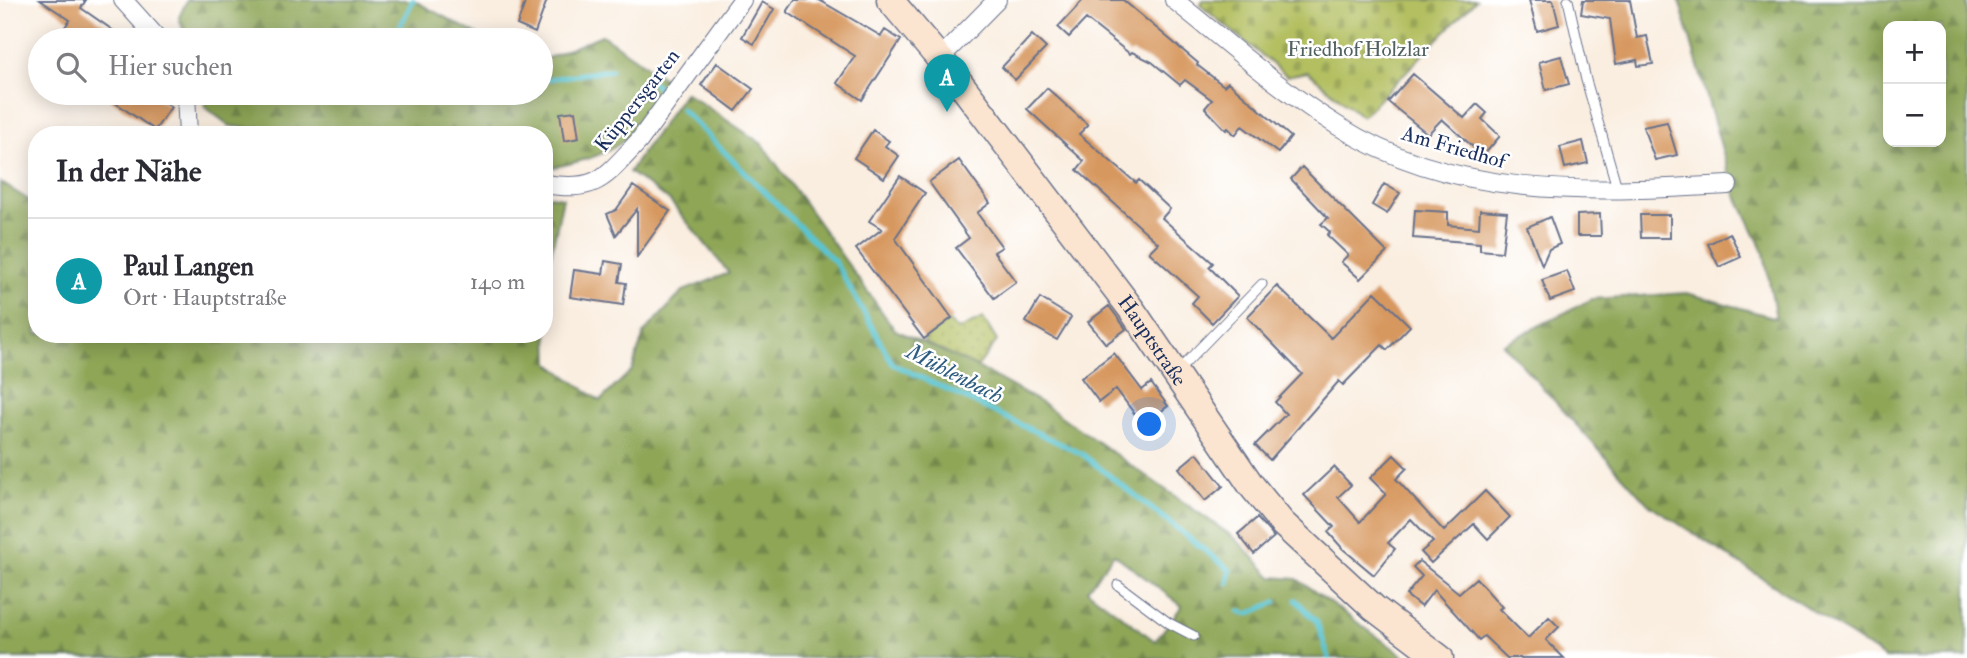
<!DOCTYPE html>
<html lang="de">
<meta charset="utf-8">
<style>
body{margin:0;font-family:"IM FELL Double Pica",serif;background:#f7f7f7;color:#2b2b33}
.controls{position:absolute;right:21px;top:21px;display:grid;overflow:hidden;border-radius:14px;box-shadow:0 4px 18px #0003}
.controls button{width:63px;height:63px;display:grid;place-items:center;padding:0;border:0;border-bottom:2px solid #e1e1e2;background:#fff;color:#2b2b33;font:35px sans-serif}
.you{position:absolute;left:1150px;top:425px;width:24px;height:24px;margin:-18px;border:5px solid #fff;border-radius:50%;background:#1a73e8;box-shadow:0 0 0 10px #1a73e833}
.badge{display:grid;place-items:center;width:46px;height:46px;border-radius:50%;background:#db2777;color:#fff;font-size:23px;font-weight:700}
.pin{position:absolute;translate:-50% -58px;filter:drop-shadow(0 2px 4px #0008)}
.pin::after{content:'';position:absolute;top:37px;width:24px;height:21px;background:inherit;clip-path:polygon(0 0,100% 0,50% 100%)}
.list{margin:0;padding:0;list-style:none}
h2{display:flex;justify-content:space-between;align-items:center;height:91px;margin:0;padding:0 28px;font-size:30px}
h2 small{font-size:23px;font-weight:400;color:#7c7c81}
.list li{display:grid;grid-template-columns:46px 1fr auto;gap:21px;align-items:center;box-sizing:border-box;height:126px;padding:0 28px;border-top:2px solid #e1e1e2}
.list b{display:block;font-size:26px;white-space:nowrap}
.list p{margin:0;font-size:23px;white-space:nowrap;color:#7c7c81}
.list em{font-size:23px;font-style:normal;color:#7c7c81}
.icon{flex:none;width:38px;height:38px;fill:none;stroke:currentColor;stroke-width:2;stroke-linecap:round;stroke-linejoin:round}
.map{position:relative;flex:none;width:1967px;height:658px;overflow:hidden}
.search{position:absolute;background:#fff;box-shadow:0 4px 18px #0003;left:28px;top:28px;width:525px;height:77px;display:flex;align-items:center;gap:18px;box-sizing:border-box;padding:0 24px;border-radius:38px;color:#7c7c81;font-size:26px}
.panel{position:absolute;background:#fff;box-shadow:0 4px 18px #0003;left:28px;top:126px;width:525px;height:217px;border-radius:28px}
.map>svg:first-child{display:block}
</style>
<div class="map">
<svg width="1967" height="658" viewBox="0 0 1967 658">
<defs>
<pattern id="forest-firs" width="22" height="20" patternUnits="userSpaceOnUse" patternTransform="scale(1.75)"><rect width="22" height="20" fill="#8ea657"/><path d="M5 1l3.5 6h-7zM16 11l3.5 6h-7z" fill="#73884b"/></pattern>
<pattern id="cemetery-stones" width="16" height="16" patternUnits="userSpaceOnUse" patternTransform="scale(1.75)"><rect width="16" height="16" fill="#b3bf61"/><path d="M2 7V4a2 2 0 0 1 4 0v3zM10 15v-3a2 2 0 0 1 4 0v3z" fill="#99a457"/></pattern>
<pattern id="park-dots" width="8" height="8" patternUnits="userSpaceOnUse" patternTransform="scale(1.75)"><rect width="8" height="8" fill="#b3bf61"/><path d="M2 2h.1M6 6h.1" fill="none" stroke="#99a457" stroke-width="1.8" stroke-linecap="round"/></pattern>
</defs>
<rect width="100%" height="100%" fill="#fff"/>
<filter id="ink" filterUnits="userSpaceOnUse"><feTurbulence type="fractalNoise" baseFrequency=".0143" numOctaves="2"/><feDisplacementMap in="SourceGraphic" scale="14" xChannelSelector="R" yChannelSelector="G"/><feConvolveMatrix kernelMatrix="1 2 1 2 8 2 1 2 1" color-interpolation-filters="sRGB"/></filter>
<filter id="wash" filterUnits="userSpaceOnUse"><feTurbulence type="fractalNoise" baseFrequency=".00686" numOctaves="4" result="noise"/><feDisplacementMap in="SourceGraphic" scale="28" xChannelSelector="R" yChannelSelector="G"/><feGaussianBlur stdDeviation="1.57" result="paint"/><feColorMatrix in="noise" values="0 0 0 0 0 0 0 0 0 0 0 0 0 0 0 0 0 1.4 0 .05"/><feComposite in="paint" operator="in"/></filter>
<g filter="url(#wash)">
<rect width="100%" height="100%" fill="#faeee0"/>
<path fill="url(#forest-firs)" stroke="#546a5a" stroke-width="2" fill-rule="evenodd" d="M187,0H413L487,40H186L179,17Z
M1679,0H1967V658H1885L1647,503L1503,344L1592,299L1687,293L1776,318L1764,253L1733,188ZM1888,26H1941V142H1888Z
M602,35L670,82C630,144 618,155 544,169V135H321L230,126L206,108L202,93H541V61Z
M685,92L762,144L895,330L977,367L1045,405L1236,539L1272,577L1297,579L1407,658H0V182L37,205V334H544V195L563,198L546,278L549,363L600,401L632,370L644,333L683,291L729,273L670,201L629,172ZM1114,554L1182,606L1155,641L1087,590Z"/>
<path fill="url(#cemetery-stones)" stroke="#677760" stroke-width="2" d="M1203,0H1476L1362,117L1308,72L1287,76L1200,5Z"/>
<path fill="url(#park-dots)" stroke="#677760" stroke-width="2" d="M983,318L997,341L977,367L925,343L924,339L948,321L958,330Z"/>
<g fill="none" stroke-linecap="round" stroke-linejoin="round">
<path stroke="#59c5d2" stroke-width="5" d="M413,0L398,31L413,40
M649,79L662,90
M541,80L611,70
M681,109L835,262L893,364L1082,454L1230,570L1228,583
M1296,600L1317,622L1329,658
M1239,611L1248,614L1276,602"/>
</g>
<g id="blocks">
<path fill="#d7985e" d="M40,0H86L81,8L127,40H84L65,27L70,20Z
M526,0H547L535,33L517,25Z
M795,0H819L881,36L885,30L901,40L862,100L837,83L855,56L787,12Z
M1083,0H1123L1198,63L1197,65L1224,86L1228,82L1291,137L1278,153L1242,126L1235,135L1228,128L1226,130L1205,108L1212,100L1185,80L1180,85L1152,62L1132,52L1130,54L1086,19L1069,37L1058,27Z
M1529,0H1553L1559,25L1537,31Z
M1583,0H1630L1637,38L1647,36L1653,64L1638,66L1637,60L1616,64L1610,19L1581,14Z
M762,2L774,9L754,44L742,37Z
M1032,35L1046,48L1015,80L1002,67Z
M1561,56L1569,84L1546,90L1539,62Z
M717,63L753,89L736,111L701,85Z
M1413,74L1464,118L1477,104L1487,113L1482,119L1500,136L1483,156L1442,119L1428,134L1388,102Z
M1047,88L1088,125L1079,134L1136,183L1139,180L1170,209L1162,218L1213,263L1209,267L1238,296L1212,323L1192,303L1198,296L1149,252L1158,243L1077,170L1084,161L1027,109Z
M101,93H151L171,107L155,130Z
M575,111L579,138L564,141L560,113Z
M1667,122L1677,155L1655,160L1643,127Z
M873,130L889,141L885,146L899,156L884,178L854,158Z
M1583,141L1588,163L1565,168L1560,147Z
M959,160L990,203L977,213L1002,247L994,252L1016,282L994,298L956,248L969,238L929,182Z
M1302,167L1387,252L1360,279L1341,262L1348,255L1327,235L1330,232L1321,224L1328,218L1291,179Z
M900,176L925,193L895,238L952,318L924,339L856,249L882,229L869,221Z
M1384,184L1400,193L1387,214L1372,205Z
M633,186L670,211L637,257V209L616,235L607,214L616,210Z
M1415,210L1448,212V225L1479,228L1480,210L1507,212L1502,252L1480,250V243L1413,238Z
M1600,214L1601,236H1577V215Z
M1640,215H1670V238H1641Z
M1550,217L1560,244L1549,249L1542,265L1527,227Z
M1730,233L1741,257L1719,267L1708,244Z
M605,261L622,264L619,282L626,283L623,305L570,297L574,270L603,274Z
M1567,271L1575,292L1550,301L1542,280Z
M1277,286L1331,338L1375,292L1410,326L1387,350L1382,345L1343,385L1339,381L1270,460L1255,445L1286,414L1275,402L1302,374L1247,317Z
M1040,298L1071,317L1057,340L1026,322Z
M1109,306L1126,329L1106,344L1088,322Z
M1114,353L1142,390L1151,383L1168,406L1143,425L1116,389L1099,402L1081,378Z
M1197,453L1223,486L1205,501L1179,468Z
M1394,455L1407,468L1396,479L1444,531L1485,491L1510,517L1488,539L1474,524L1431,563L1421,552L1433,542L1411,519L1388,543L1395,549L1374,575L1343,549L1328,532L1334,527L1304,495L1334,467L1351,485L1338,497L1360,522L1386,494L1370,478Z
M1257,518L1274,537L1254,554L1238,534Z
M1419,561L1459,593L1476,578L1502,607L1499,609L1528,638L1549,617L1559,627L1546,640L1564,658H1507L1484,636L1479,640L1434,590L1421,607L1406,595L1422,576L1413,567Z"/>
</g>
</g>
<g filter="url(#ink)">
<use href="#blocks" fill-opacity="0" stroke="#69728c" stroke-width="2"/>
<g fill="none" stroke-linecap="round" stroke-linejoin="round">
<g stroke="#69728c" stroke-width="11">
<path id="lane" d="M1568,0L1586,80L1618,191
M1178,371L1262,284
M1118,585L1169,623L1194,636"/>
</g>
<g stroke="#69728c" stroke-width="20">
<path id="street" d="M123,0L159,40
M1174,0C1228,43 1280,90 1338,126C1457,201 1594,192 1728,185
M940,58L997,0
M186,93L188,135
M544,184C598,192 603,179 639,141L742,0"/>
</g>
<g stroke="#69728c" stroke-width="29">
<g id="secondary">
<path id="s1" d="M890,0L960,83L1132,310L1251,485L1282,523L1374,608L1440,658"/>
</g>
</g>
<use href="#lane" stroke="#fff" stroke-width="9"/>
<use href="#street" stroke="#fff" stroke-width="18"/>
<use href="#secondary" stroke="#fce5d0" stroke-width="26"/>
</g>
</g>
<g text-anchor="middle" stroke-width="5" stroke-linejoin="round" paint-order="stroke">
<g font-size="21" fill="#50615f" stroke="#fff">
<text x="1358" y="56">Friedhof Holzlar</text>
</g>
<g font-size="21" fill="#1b2f5e" stroke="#fff">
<text transform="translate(637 100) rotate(-52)" y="7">Küppersgarten</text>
<text transform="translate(1454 147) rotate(16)" y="7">Am Friedhof</text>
<text dy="7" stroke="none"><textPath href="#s1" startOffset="430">Hauptstraße</textPath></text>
</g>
<g font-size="23" font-style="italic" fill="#2e5c81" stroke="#fff">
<text transform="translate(955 373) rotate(27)" y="8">Mühlenbach</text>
</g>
</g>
</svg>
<div class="controls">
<button>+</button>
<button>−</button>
</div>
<div class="you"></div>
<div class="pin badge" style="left:947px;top:112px;background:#0f9aa8">A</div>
<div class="search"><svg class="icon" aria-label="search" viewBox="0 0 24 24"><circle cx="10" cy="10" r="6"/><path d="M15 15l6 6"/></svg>Hier suchen</div>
<section class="panel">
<h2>In der Nähe<small></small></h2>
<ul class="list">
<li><span class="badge" style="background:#0f9aa8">A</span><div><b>Paul Langen</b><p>Ort · Hauptstraße</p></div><em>140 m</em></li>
</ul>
</section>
</div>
